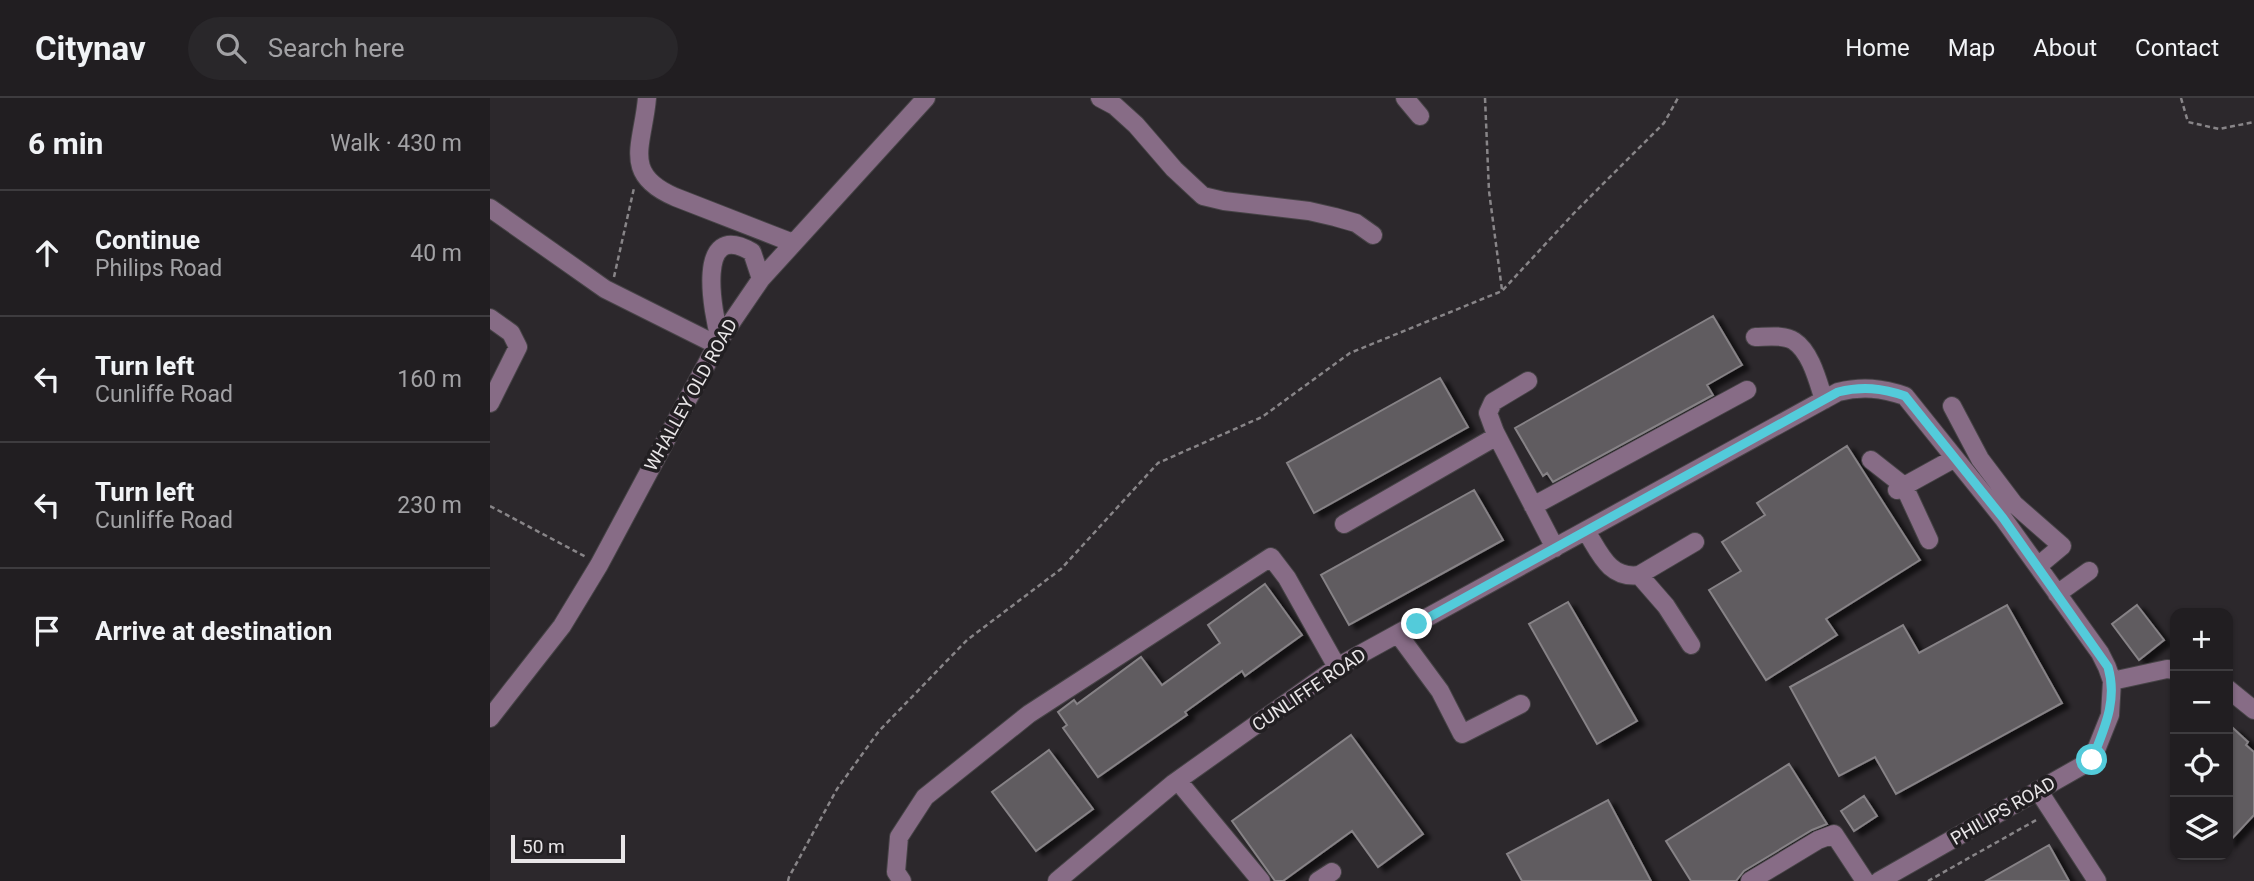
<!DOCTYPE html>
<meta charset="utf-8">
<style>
body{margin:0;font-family:Roboto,sans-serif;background:#29272a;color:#f1f3f6}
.controls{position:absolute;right:21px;bottom:21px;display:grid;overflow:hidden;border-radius:14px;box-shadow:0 2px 5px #0004}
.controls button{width:63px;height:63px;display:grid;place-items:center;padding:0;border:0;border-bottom:2px solid #3e3c3f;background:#211e21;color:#f1f3f6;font:35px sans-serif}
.scale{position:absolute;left:21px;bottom:18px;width:114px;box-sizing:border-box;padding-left:7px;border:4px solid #e9e6e8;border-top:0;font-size:19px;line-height:24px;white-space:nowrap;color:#e9e6e8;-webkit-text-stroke:5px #221f22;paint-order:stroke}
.stop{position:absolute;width:21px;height:21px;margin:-16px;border:5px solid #53cbda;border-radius:50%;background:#fff}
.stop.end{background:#53cbda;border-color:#fff;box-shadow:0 2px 7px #0008}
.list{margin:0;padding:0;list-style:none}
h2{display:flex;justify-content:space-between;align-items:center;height:91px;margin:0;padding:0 28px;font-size:30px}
h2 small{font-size:23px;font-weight:400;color:#a2a2a5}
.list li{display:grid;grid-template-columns:46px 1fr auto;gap:21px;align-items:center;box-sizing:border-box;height:126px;padding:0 28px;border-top:2px solid #3e3c3f}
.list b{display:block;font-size:26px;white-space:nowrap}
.list p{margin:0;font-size:23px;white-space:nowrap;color:#a2a2a5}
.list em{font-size:23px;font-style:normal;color:#a2a2a5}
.icon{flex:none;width:38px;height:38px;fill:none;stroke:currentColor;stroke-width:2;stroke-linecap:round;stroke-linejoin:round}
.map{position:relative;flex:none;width:1764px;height:783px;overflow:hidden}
header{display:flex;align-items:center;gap:42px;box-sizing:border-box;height:98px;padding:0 35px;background:#211e21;border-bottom:2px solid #3e3c3f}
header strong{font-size:33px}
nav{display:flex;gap:38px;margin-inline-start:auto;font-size:24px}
.search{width:490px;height:63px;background:#29272a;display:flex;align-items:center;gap:18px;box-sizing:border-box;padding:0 24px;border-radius:38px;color:#a2a2a5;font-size:26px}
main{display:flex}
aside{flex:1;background:#211e21}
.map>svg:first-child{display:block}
</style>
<header>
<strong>Citynav</strong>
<div class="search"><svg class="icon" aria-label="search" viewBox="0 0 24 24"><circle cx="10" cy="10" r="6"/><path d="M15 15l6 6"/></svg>Search here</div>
<nav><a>Home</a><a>Map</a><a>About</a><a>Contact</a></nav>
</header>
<main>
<aside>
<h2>6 min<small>Walk · 430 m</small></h2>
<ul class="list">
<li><svg class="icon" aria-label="ahead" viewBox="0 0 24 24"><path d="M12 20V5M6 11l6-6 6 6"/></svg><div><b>Continue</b><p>Philips Road</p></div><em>40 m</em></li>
<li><svg class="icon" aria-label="left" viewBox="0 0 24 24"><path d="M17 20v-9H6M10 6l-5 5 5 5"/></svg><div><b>Turn left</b><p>Cunliffe Road</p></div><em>160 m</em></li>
<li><svg class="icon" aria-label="left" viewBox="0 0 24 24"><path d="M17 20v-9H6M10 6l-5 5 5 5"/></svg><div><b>Turn left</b><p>Cunliffe Road</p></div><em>230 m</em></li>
<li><svg class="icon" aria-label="arrive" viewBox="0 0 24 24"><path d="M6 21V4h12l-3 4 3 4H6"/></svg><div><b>Arrive at destination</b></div></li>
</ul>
</aside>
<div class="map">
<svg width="1764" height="783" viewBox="0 0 1764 783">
<defs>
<filter id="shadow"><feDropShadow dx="7" dy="4" stdDeviation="2" flood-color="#0009"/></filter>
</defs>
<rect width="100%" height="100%" fill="#2c282c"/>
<path fill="#605c60" stroke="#868286" stroke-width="2" filter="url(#shadow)" d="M1223,218L1252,267L1217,287L1223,297L1063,384L1057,375L1053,378L1025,330Z
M950,280L978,329L824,415L797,365Z
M1357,348L1430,462L1336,521L1347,537L1276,582L1219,492L1251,473L1232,444L1275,417L1267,405Z
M984,392L1013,442L859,527L831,477Z
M775,486L812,537L755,578L752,573L695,614L697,617L608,679L573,630L577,627L568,614L584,602L587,606L651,559L672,587L730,545L718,527Z
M1078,504L1147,623L1107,646L1039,526Z
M1517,507L1572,605L1406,696L1385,659L1349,678L1300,589L1413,527L1429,555Z
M1647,507L1674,542L1649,562L1622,526Z
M1743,630L1758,644L1756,647L1764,654V717L1738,745V636Z
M861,637L933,736L888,769L862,733L793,783H785L742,723Z
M559,652L603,711L546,753L502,694Z
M1299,666L1337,726L1322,732L1254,773L1246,783H1201L1176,743Z
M1374,698L1387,718L1364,733L1351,713Z
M1118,702L1161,783H1032L1017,756Z
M1559,747L1579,783H1496Z"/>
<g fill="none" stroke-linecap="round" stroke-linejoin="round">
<g stroke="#464346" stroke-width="20">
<path id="minor" d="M157,0C153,47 131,76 185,99L303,145
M610,0L625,8L646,27L684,71L713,98L734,103L819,113L845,119L866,125L883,137
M915,0L930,18
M0,110L115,191L227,247
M0,220L21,235L28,249L0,305
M1265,239C1276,239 1294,236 1304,243C1321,254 1328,284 1334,302
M230,241C223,216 204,120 262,154L271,181
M1038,283L1003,304L998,315L1005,334L1065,450
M1462,308L1490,361L1524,406L1572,448L1548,468
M1381,362L1414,388L1439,442
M1407,392L1465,360
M1043,408L1257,292
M854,426L1007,338
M1096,433C1110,455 1119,481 1149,477L1205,444
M1149,477L1176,508L1201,547
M1567,496L1599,473
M908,536L950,593L972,636L1031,606
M1622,583L1677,571L1685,572
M1738,591L1764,612
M0,620L72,528L109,467L230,241L271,181L436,0
M688,683L771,783
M1548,692L1607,783
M412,783L406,774L409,739L435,699L539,616L781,459L797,480L847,569
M567,783L684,685L847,569L1348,294C1372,288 1392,290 1415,298L1513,420L1610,555L1617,569L1622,583L1620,617L1602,662L1389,783
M828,783L842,774
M1260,783L1328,742L1344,736L1375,783"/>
</g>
<path stroke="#888588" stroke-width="2.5" stroke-dasharray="5 3.5" stroke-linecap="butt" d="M995,0L999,93L1012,192
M1691,0L1698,24L1729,31L1764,24
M124,179L144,90
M0,408L96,459
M298,783L299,779L347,691L389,633L477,542L571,471L668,365L772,319L860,255L1012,193L1086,113L1174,25L1188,0
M1438,783L1548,721"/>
<use href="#minor" stroke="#876c86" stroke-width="18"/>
</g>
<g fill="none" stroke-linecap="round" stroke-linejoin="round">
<path stroke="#53cbda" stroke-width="9" d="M927,526L1348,294C1372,288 1392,290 1415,298L1513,420L1618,569C1628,603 1614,631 1602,662"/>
</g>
<g text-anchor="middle" stroke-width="7" stroke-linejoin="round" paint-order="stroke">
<g font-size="18" fill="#e9e6e8" stroke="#221f22">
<text transform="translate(201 297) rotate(-61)" y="6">WHALLEY OLD ROAD</text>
<text transform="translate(819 592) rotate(-34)" y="6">CUNLIFFE ROAD</text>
<text transform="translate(1513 713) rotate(-30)" y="6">PHILIPS ROAD</text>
</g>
</g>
</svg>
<div class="controls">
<button>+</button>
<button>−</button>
<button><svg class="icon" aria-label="locate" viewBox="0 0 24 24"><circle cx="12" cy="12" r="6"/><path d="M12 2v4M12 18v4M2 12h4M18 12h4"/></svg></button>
<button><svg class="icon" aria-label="layers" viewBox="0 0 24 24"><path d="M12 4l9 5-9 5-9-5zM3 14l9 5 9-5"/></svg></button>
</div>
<div class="scale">50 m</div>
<div class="stop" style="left:1602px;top:662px"></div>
<div class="stop end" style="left:927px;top:526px"></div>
</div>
</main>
